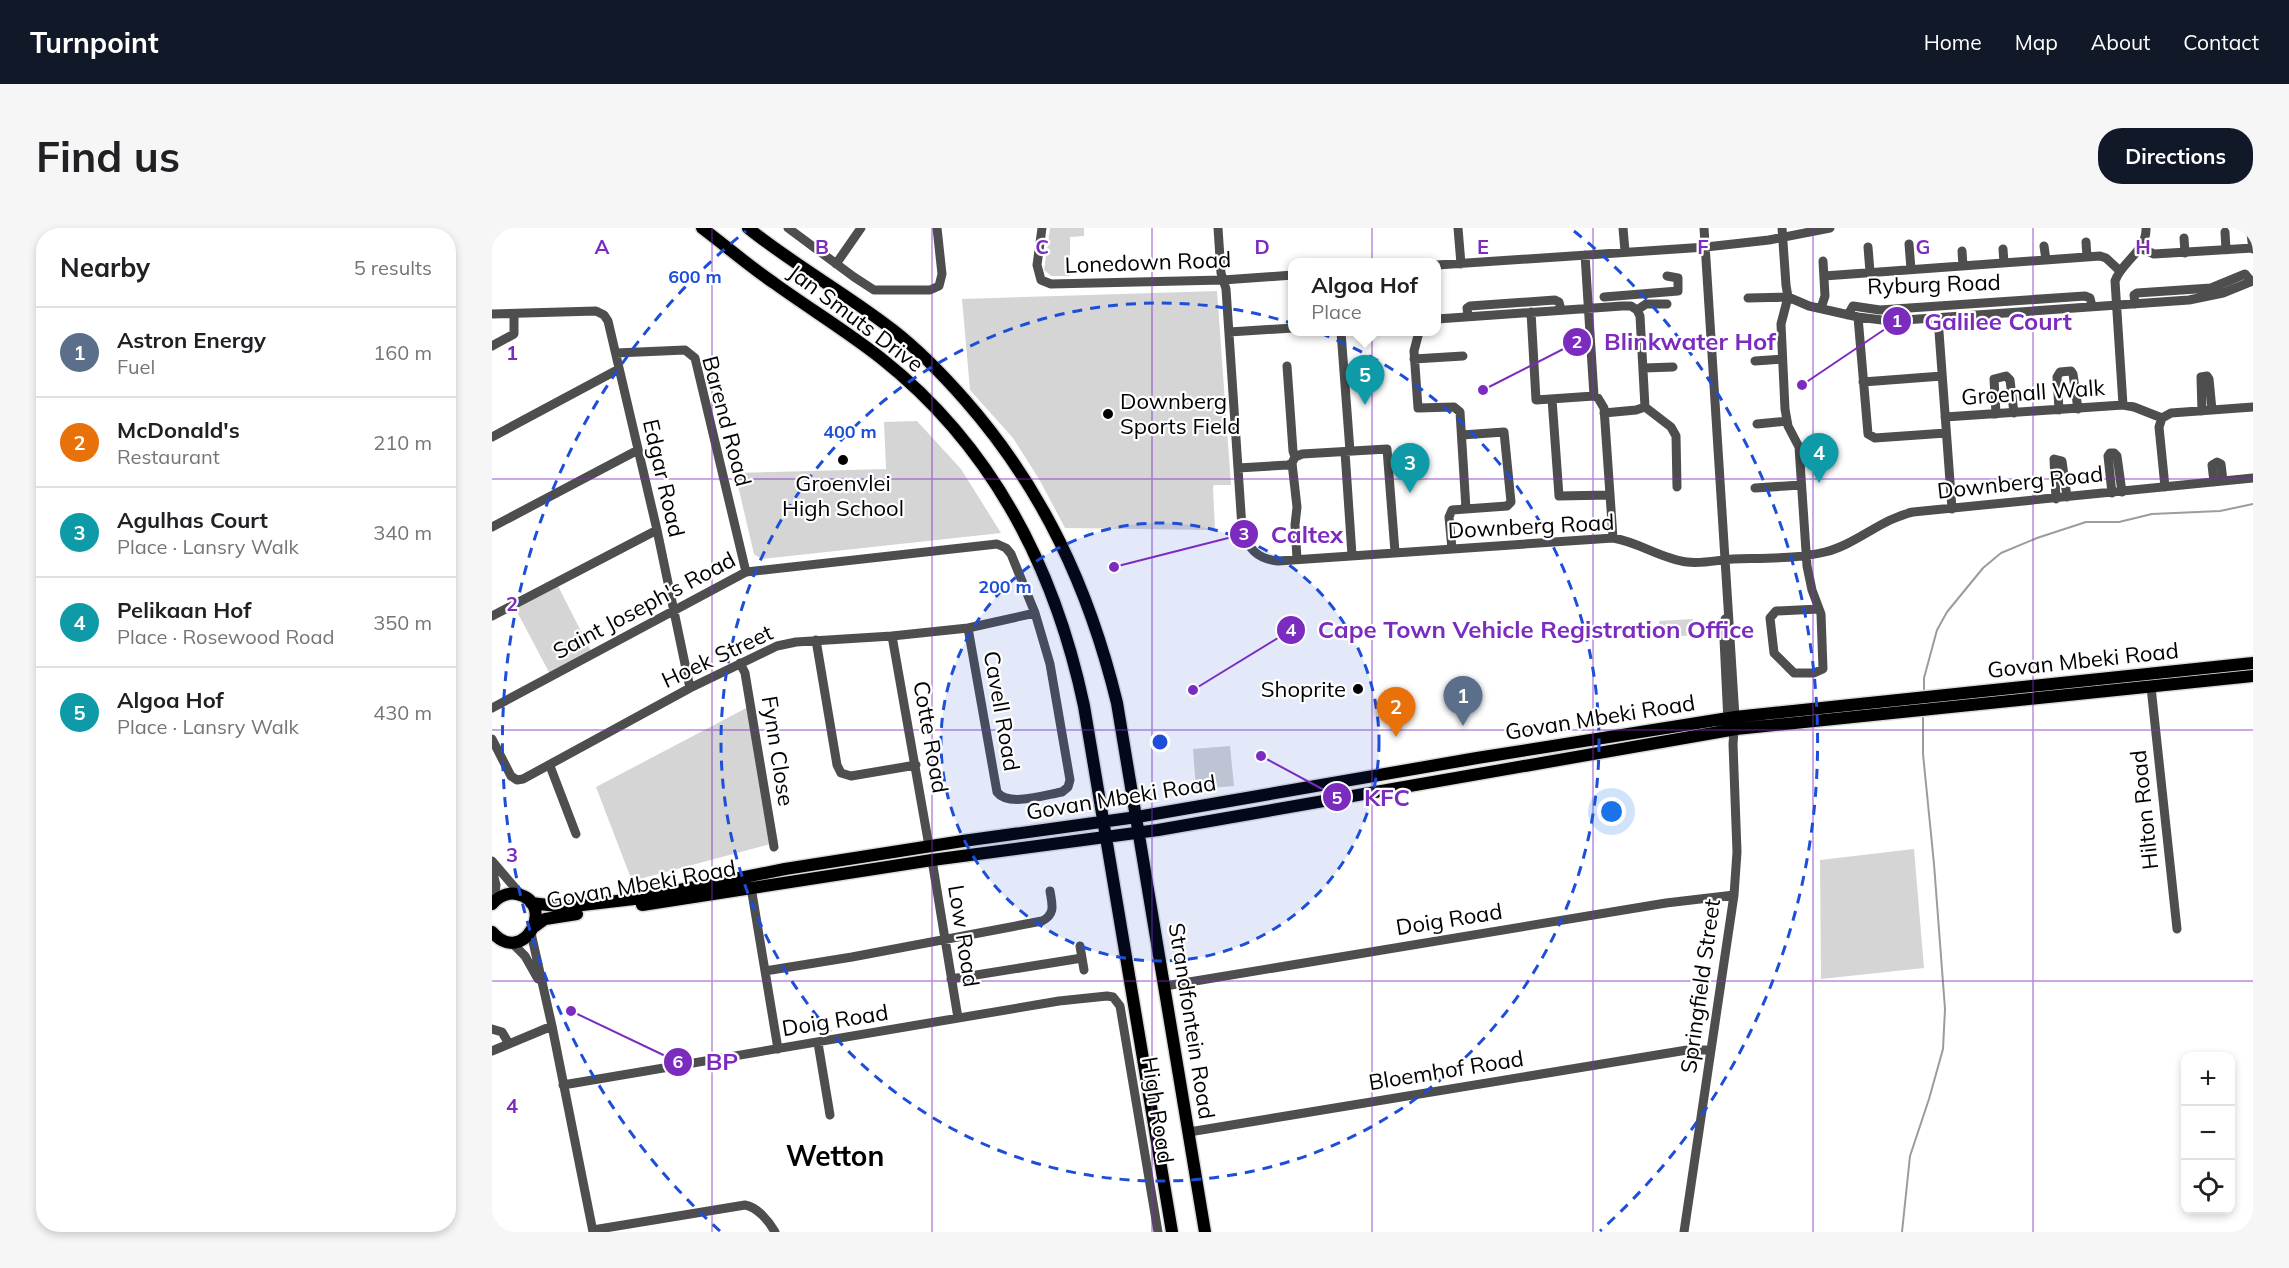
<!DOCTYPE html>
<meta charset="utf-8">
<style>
body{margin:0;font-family:Mulish,sans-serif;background:#f6f6f6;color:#202124}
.controls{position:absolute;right:18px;bottom:18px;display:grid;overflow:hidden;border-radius:12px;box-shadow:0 3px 9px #0003}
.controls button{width:54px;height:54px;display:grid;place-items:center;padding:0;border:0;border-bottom:2px solid #e0e0e0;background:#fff;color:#202124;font:30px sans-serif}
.you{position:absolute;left:1120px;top:584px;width:21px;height:21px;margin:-15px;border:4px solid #fff;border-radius:50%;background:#1a73e8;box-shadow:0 0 0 9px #1a73e833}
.badge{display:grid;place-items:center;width:39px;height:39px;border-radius:50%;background:#111827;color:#fff;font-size:20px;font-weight:700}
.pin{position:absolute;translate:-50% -50px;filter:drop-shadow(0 2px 3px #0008)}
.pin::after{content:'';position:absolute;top:32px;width:21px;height:18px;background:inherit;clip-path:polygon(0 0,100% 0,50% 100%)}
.popup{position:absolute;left:796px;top:30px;width:153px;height:78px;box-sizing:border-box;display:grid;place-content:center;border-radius:12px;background:#fff;filter:drop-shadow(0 2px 4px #0005);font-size:20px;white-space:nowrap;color:#757577}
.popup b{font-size:22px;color:#202124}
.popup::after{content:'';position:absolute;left:50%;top:100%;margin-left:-12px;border:12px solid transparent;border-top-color:#fff}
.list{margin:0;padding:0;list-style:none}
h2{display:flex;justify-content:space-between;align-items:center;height:78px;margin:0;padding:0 24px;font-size:26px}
h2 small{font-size:20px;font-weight:400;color:#757577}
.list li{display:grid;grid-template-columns:39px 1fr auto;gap:18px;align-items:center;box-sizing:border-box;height:90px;padding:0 24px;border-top:2px solid #e0e0e0}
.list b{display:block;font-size:22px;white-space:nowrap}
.list p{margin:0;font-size:20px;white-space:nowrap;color:#757577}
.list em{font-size:20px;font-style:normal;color:#757577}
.icon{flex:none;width:33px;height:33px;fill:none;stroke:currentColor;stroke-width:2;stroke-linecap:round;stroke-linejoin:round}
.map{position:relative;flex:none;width:1761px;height:1004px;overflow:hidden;border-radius:24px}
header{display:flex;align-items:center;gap:36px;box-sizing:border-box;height:84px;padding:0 30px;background:#111827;color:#fff}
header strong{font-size:28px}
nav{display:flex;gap:33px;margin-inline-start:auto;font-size:21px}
.intro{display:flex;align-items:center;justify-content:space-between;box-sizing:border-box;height:144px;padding:0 36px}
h1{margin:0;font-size:42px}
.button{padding:15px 27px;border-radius:24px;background:#111827;color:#fff;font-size:21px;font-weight:700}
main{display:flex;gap:36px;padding:0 36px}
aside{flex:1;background:#fff;border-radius:24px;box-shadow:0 3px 9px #0003}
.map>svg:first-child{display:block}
</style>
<header>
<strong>Turnpoint</strong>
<nav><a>Home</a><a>Map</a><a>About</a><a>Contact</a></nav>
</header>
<div class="intro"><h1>Find us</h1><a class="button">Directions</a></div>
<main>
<aside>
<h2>Nearby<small>5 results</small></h2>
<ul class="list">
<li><span class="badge" style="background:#5c6f8a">1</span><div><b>Astron Energy</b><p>Fuel</p></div><em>160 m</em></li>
<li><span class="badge" style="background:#e8710a">2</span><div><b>McDonald's</b><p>Restaurant</p></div><em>210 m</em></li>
<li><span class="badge" style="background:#0f9aa8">3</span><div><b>Agulhas Court</b><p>Place · Lansry Walk</p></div><em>340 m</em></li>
<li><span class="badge" style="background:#0f9aa8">4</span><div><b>Pelikaan Hof</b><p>Place · Rosewood Road</p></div><em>350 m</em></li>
<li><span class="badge" style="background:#0f9aa8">5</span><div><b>Algoa Hof</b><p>Place · Lansry Walk</p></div><em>430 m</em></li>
</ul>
</aside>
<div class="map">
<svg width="1761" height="1004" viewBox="0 0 1761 1004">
<rect width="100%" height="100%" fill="#fff"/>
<path fill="#d5d5d5" d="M558,0H592V8L578,9V48H559L552,42Z
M725,63L739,257H722L721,260L723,302L573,300L547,251L521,210L478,162L470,71Z
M425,193L469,241L509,305L269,331L262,326L243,245L394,241L392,194Z
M65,356L100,425L59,448L22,378Z
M1201,391L1202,407L1168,410L1167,393Z
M260,477L286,614L140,653L104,559Z
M738,518L742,558L704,561L701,521Z
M1422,621L1432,740L1329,751L1328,632Z"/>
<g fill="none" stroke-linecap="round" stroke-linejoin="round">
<path stroke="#9c9c9c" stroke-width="2" d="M1432,466V450L1445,402L1455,384L1491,340L1509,325L1545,310L1594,294H1627L1660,286L1728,283L1761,276
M1410,1004L1418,928L1437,871L1451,821L1453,781L1442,636L1431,526V487"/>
<g stroke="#dbdbdb" stroke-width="15">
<path id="major" d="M210,0C234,18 257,38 282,55C318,81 356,104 390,131C502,220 563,341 592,478L680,1004
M256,0C302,37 355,66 401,102C428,123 451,147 473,172C551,261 597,360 625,475L713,1004
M39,675L73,679L142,671L293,641L471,613L645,589L985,530L1243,489L1761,435
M0,676C6,669 15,664 25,666C66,675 31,740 0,704
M150,677L440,632L666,602L1244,501L1761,448
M42,699L53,691L85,686"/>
</g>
<path stroke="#4e4e4e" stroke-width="9" d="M296,0L362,49L382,62H438L447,58L450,46L445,0
M550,0L545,37L549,52L559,56L731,52L801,47
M726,0L729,45L734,61L750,300C755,320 765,331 786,333L1121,310C1147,314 1169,331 1195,334C1210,336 1226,332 1241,331C1271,330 1304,331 1333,324C1365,316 1389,291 1421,284L1761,250
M966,0L969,36
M1131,0L1133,23
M1290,0L1294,57L1296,69L1289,96L1293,181L1296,198L1307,219L1315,338L1320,362L1329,386L1331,441L1322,445H1302L1282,425L1278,390L1284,383L1327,381
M1733,4L1734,22
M1759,6L1761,21
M1692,10L1693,25
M1594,14L1595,29
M1417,16L1419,41
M1552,18L1554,32
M1376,19L1378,44
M1648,20L1662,26L1761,20
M1511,21L1512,35
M1470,23L1471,38
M1093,27L1102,168
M344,36L369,0
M945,37L1214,19L1277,12L1338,0
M1332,48L1608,28L1614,30L1628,43
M1112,69L1186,63V50L1175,48
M1256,70L1296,69L1317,78L1366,89L1398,93L1697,72L1731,65L1761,53
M1643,76L1642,67L1645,65L1719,60L1753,46L1759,53
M1329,80L1333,68L1331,33
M1145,82L1148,88L1153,179
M1145,82L1154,76H1175
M1039,84L1044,172L1102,168
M0,86L104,83L112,87L116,93L165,302L198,460
M1356,87L1361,78L1388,82L1593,68L1598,70L1600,78
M976,88L975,80L978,78L1063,72L1067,74L1069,82
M1366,89L1376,206L1383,210L1454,205
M1446,90L1460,281
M945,91L1130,78H1139L1145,82
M737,104L801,100
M849,104L858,223
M927,104L922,123L926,180L962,179L968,184L974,281
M0,118L22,106V86
M124,125L193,122L203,130L254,344
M922,131L971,128
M1263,133L1290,131
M795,138L801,223L803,229
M1152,140L1181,139
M1371,154L1450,148
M1102,168L1106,170L1112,180L1121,310
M1060,171L1067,268L1118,267
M1631,177L1623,53C1630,33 1655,23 1654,0
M1153,179L1179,199L1184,208L1185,259
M1567,182L1565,149L1568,144L1579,143L1581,146L1586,181
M1710,183L1709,149L1715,148L1717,151L1720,182
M1112,185L1144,182L1153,179
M1504,186L1502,151L1514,148L1518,152L1522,185
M1453,189L1631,177L1642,179L1670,190L1667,199L1673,259
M1670,190L1679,185L1761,179
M1265,196L1295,193
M0,209L127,141
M853,224L860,327
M800,235L805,279L803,297L805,331
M746,240L796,237L800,235L803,229L810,226L895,221L903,324
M1722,254L1720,237L1725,234L1729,236L1731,253
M1263,260L1309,257
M1620,265L1616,228L1618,225H1622L1625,228L1630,264
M1564,271L1562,231L1570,233L1575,269
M0,299L146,222
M960,321L957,289L960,282L1015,278L1019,274L1012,204L970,207
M0,388L165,302
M1233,391L1232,411L1236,494
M400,408L437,618
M324,412L345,537L349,545L359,548L424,537
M248,435L253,445L282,619
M1659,459L1685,701
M0,480L254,344L505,316L514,320L519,326L543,385L558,436L578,552L576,559L570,564C553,567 516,579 505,564L476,400
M0,511L19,548L25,552L31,551L198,460L285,418L304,414L400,408L476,400L543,385
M58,538L84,606
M440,632L466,790
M0,633L30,668
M0,641L4,657L2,673
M259,659L286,821
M39,705L60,798L101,1004
M19,714L33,728L46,751
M588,718L592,742
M273,743L360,729L550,693C564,686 560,676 558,663
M459,751L590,730
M679,757L1174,675L1242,667
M0,801L10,804L17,816
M326,815L338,887
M0,823L60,798
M71,857L567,773L615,768L621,769L628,778L666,1004
M697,904L1195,822H1218
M101,1002L253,977C265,979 277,993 283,1004
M1192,1004L1242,667L1245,624L1241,516L1243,489L1212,0"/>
<use href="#major" stroke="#000" stroke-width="12"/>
</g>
<path fill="none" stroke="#7b2cbf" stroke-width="1.5" stroke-opacity="0.55" d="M220,0V1004M440,0V1004M660,0V1004M880,0V1004M1101,0V1004M1321,0V1004M1541,0V1004M0,251H1761M0,502H1761M0,753H1761"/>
<circle cx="668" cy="514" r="219" fill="#1d4ed8" fill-opacity=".12"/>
<g fill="none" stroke="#1d4ed8" stroke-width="3" stroke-dasharray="10 8">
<circle cx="668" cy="514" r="219"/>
<circle cx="668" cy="514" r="439"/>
<path d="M228 1003A658 658 0 0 1 254 3M1082 3A658 658 0 0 1 1108 1003"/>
</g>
<g fill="#000" stroke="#fff" stroke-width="2">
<circle cx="616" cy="186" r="6"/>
<circle cx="351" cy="232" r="6"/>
<circle cx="866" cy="461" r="6"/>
</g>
<g text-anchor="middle" stroke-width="4.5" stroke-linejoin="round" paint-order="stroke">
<g font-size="22" fill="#000" stroke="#fff">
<text transform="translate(656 34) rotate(-2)" y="8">Lonedown Road</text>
<text transform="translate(1442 56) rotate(-2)" y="8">Ryburg Road</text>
<text transform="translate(364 90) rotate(37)" y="8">Jan Smuts Drive</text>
<text transform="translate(1541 164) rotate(-4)" y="8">Groenall Walk</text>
<text transform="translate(235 193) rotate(75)" y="8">Barend Road</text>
<text transform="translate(172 250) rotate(77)" y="8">Edgar Road</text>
<text transform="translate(1528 254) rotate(-6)" y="8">Downberg Road</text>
<text transform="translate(1039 298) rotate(-3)" y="8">Downberg Road</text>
<text transform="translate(152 377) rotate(-28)" y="8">Saint Joseph's Road</text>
<text transform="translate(225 428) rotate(-25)" y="8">Hoek Street</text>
<text transform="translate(1591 432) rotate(-6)" y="8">Govan Mbeki Road</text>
<text transform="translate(510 483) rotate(80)" y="8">Cavell Road</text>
<text transform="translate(1108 489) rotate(-9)" y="8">Govan Mbeki Road</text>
<text transform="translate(439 509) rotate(80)" y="8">Cotte Road</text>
<text transform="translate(286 523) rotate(81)" y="8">Fynn Close</text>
<text transform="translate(629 569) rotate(-9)" y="8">Govan Mbeki Road</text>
<text transform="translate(1652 582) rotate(-96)" y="8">Hilton Road</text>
<text transform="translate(149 656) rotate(-10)" y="8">Govan Mbeki Road</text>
<text transform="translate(957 691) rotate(-9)" y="8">Doig Road</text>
<text transform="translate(472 708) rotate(81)" y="8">Low Road</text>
<text transform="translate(1208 758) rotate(-82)" y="8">Springfield Street</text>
<text transform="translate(343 792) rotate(-9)" y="8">Doig Road</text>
<text transform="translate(700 793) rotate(81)" y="8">Strandfontein Road</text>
<text transform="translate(954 842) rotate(-9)" y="8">Bloemhof Road</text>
<text transform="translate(666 882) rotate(81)" y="8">High Road</text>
</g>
<g font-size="22" fill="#000" stroke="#fff" text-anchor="start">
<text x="628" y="181">Downberg<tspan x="628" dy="25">Sports Field</tspan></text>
<text x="351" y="263" text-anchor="middle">Groenvlei<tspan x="351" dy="25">High School</tspan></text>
<text x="854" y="469" text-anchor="end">Shoprite</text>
</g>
<g font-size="28" font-weight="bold" fill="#000" stroke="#fff">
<text x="343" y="938">Wetton</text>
</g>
</g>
<g font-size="20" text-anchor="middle" font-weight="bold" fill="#7b2cbf" stroke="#fff" stroke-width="4.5" stroke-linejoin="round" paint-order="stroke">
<text x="110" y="26">A</text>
<text x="330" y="26">B</text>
<text x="550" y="26">C</text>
<text x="770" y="26">D</text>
<text x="991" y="26">E</text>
<text x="1211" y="26">F</text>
<text x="1431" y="26">G</text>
<text x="1651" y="26">H</text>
<text x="20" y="132">1</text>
<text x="20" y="383">2</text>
<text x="20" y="634">3</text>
<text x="20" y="885">4</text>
</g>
<circle cx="668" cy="514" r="9" fill="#1d4ed8" stroke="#fff" stroke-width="3"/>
<g font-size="18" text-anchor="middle" font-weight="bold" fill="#1d4ed8" stroke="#fff" stroke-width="4.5" stroke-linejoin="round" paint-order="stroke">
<text x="203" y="55">600 m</text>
<text x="358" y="210">400 m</text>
<text x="513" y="365">200 m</text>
</g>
<path fill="none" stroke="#7b2cbf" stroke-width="2" d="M1310 157L1405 93M991 162L1085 114M622 339L752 306M701 462L799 402M769 528L845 569M79 783L186 834"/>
<g fill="#7b2cbf" stroke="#fff" stroke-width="2">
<circle cx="1310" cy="157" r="6"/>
<circle cx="991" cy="162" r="6"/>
<circle cx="622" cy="339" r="6"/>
<circle cx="701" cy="462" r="6"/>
<circle cx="769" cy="528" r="6"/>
<circle cx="79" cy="783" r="6"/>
<circle cx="1405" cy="93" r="15"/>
<circle cx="1085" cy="114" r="15"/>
<circle cx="752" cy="306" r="15"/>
<circle cx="799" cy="402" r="15"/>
<circle cx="845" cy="569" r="15"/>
<circle cx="186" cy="834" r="15"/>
</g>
<g font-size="18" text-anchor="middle" font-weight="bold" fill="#fff">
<text x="1405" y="99">1</text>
<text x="1085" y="120">2</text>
<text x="752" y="312">3</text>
<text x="799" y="408">4</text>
<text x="845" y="576">5</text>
<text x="186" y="840">6</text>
</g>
<g font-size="24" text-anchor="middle" font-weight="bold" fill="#7b2cbf" stroke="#fff" stroke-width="4.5" stroke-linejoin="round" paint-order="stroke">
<text x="1506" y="102">Galilee Court</text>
<text x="1198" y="122">Blinkwater Hof</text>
<text x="815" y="315">Caltex</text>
<text x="1044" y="410">Cape Town Vehicle Registration Office</text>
<text x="895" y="578">KFC</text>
<text x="230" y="842">BP</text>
</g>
</svg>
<div class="controls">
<button>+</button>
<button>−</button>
<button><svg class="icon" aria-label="locate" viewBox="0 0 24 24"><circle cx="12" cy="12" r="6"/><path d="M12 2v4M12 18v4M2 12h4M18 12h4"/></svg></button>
</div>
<div class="you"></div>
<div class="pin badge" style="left:971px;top:498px;background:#5c6f8a">1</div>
<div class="pin badge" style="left:904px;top:509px;background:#e8710a">2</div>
<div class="pin badge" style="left:918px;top:265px;background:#0f9aa8">3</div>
<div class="pin badge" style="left:1327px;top:255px;background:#0f9aa8">4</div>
<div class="pin badge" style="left:873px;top:177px;background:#0f9aa8">5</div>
<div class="popup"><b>Algoa Hof</b>Place</div>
</div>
</main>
